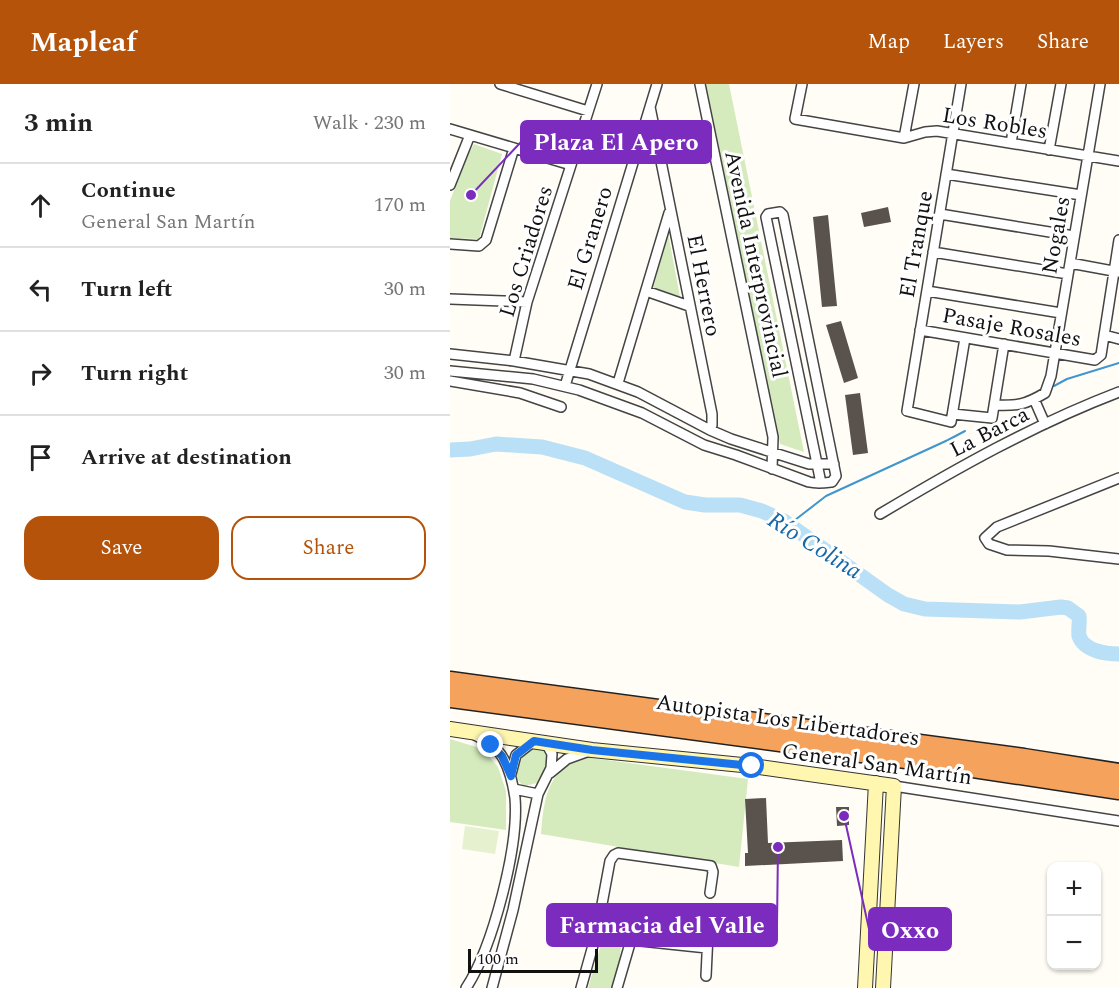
<!DOCTYPE html>
<meta charset="utf-8">
<style>
body{margin:0;font-family:Spectral,serif;background:#f6f6f6;color:#222}
.controls{position:absolute;right:18px;bottom:18px;display:grid;overflow:hidden;border-radius:12px;box-shadow:0 2px 4px #0004}
.controls button{width:54px;height:54px;display:grid;place-items:center;padding:0;border:0;border-bottom:2px solid #e0e0e0;background:#fff;color:#222;font:30px sans-serif}
.scale{position:absolute;left:18px;bottom:15px;width:130px;box-sizing:border-box;padding-left:6px;border:3px solid #111;border-top:0;font-size:16px;line-height:21px;white-space:nowrap;color:#111;-webkit-text-stroke:4px #fff;paint-order:stroke}
.stop{position:absolute;width:18px;height:18px;margin:-14px;border:4px solid #1a73e8;border-radius:50%;background:#fff}
.stop.end{background:#1a73e8;border-color:#fff;box-shadow:0 2px 6px #0008}
.list{margin:0;padding:0;list-style:none}
h2{display:flex;justify-content:space-between;align-items:center;height:78px;margin:0;padding:0 24px;font-size:26px}
h2 small{font-size:20px;font-weight:400;color:#767676}
.list li{display:grid;grid-template-columns:39px 1fr auto;gap:18px;align-items:center;box-sizing:border-box;height:84px;padding:0 24px;border-top:2px solid #e0e0e0}
.list b{display:block;font-size:22px;white-space:nowrap}
.list p{margin:0;font-size:20px;white-space:nowrap;color:#767676}
.list em{font-size:20px;font-style:normal;color:#767676}
.actions{display:flex;gap:12px;padding:18px 24px}
.actions a{flex:1;padding:14px 0;border:2px solid #b45309;border-radius:18px;text-align:center;font-size:21px;color:#b45309}
.actions .main{background:#b45309;color:#fff}
.icon{flex:none;width:33px;height:33px;fill:none;stroke:currentColor;stroke-width:2;stroke-linecap:round;stroke-linejoin:round}
.map{position:relative;flex:none;width:669px;height:904px;overflow:hidden}
header{display:flex;align-items:center;gap:36px;box-sizing:border-box;height:84px;padding:0 30px;background:#b45309;color:#fff}
header strong{font-size:28px}
nav{display:flex;gap:33px;margin-inline-start:auto;font-size:21px}
main{display:flex}
aside{flex:1;background:#fff}
.map>svg:first-child{display:block}
</style>
<header>
<strong>Mapleaf</strong>
<nav><a>Map</a><a>Layers</a><a>Share</a></nav>
</header>
<main>
<aside>
<h2>3 min<small>Walk · 230 m</small></h2>
<ul class="list">
<li><svg class="icon" aria-label="ahead" viewBox="0 0 24 24"><path d="M12 20V5M6 11l6-6 6 6"/></svg><div><b>Continue</b><p>General San Martín</p></div><em>170 m</em></li>
<li><svg class="icon" aria-label="left" viewBox="0 0 24 24"><path d="M17 20v-9H6M10 6l-5 5 5 5"/></svg><div><b>Turn left</b></div><em>30 m</em></li>
<li><svg class="icon" aria-label="right" viewBox="0 0 24 24"><path d="M7 20v-9h11M14 6l5 5-5 5"/></svg><div><b>Turn right</b></div><em>30 m</em></li>
<li><svg class="icon" aria-label="arrive" viewBox="0 0 24 24"><path d="M6 21V4h12l-3 4 3 4H6"/></svg><div><b>Arrive at destination</b></div></li>
</ul>
<div class="actions"><a class="main">Save</a><a>Share</a></div>
</aside>
<div class="map">
<svg width="669" height="904" viewBox="0 0 669 904">
<rect width="100%" height="100%" fill="#fffdf5"/>
<path fill="#d5ebbd" d="M256,0H279L354,368L330,360Z
M24,60L52,70L29,155L0,154V117L16,74Z
M218,149L230,213L203,205Z
M0,655L33,665L48,683L56,707V746L0,738Z
M81,664L92,665L98,669L99,680L87,699L74,702C65,696 65,687 67,676Z
M134,673L298,695L289,783L91,750C93,728 94,701 113,685C119,680 127,677 134,673Z
M152,857L171,862L169,882L162,904H138Z"/>
<path fill="#e6f2cf" d="M15,742L49,747L45,770L12,765Z"/>
<g fill="none" stroke-linecap="round" stroke-linejoin="round">
<path stroke="#3f96cf" stroke-width="2" d="M604,302L617,295L669,279
M334,437L345,436L376,412L498,356L515,347"/>
<path stroke="#b9e0f7" stroke-width="15" d="M0,366L20,365L46,360L92,363L135,374L235,418L255,421H290L312,427L334,437L438,511L454,520L475,525L570,528L611,523L618,524L629,532C630,538 628,546 629,552C634,567 656,570 669,570"/>
</g>
<path fill="#5a524d" d="M438,123L441,138L414,143L411,129Z
M378,131L387,222L372,223L363,133Z
M391,237L408,294L394,299L376,241Z
M410,309L418,369L403,371L395,311Z
M316,714L318,759L392,756L393,777L295,782V769H298L295,715Z
M386,723H399V741L387,742Z"/>
<g fill="none" stroke-linecap="round" stroke-linejoin="round">
<g stroke="#444" stroke-width="12">
<path id="street" d="M50,0L138,27
M250,0L323,353L322,385
M352,0L345,35L454,54L475,48L487,47L669,77
M511,0L457,327L501,338L515,254
M200,23L262,330V341L260,346
M0,45L121,81
M454,54L464,0
M561,59L571,0
M599,66L611,0
M496,90L631,111
M0,101L20,51
M490,130L624,152
M0,160L29,162L36,156L64,64
M483,168L618,190
M620,179L669,188
M196,207L239,222
M477,207L611,229
M0,215L77,218
M470,246L645,276L651,271L669,156
M654,251L669,255
M0,270L64,277L139,290L188,308L260,346L281,355L359,380H384
M64,277L77,218L147,0
M0,287L83,295L129,306L192,329L254,361L286,371L359,398C367,400 374,399 382,398L386,392L333,131L330,128L318,130L316,133L371,399
M0,297L70,309L111,323
M168,299L219,129
M115,302L207,0
M584,315L595,340
M544,321C567,322 575,321 595,309L601,292L650,0
M503,330L542,334L554,260
M669,394L547,443L535,454L539,460L557,466L599,467L669,475
M430,430C507,384 585,340 669,308
M100,689L117,675L139,667
M61,690L66,671L84,657
M444,702L669,737
M64,705L88,710
M147,847L181,856L257,864
M256,892L258,850
M16,904C43,863 69,762 65,714C63,700 60,686 53,674C47,663 36,657 25,651
M42,904L63,826L88,710L101,684L102,670L96,659
M131,904L147,847L160,777L164,771L168,769L261,782L263,788L260,809
M167,904L181,856"/>
</g>
<g stroke="#333" stroke-width="16">
<path id="secondary" d="M0,645L142,666L302,682L444,702L433,904
M415,904L426,699"/>
</g>
<g stroke="#222" stroke-width="21">
<path id="highway" d="M0,597L574,674L669,689
M0,614L523,684L669,706"/>
</g>
<use href="#street" stroke="#fff" stroke-width="9"/>
<use href="#secondary" stroke="#fff6b0" stroke-width="14"/>
<use href="#highway" stroke="#f5a25d" stroke-width="18"/>
</g>
<g fill="none" stroke-linecap="round" stroke-linejoin="round">
<path stroke="#1a73e8" stroke-width="8" d="M41,661L52,672L61,692L66,671L84,657L142,666L302,682"/>
</g>
<g text-anchor="middle" stroke-width="6" stroke-linejoin="round" paint-order="stroke">
<g font-size="22" fill="#111" stroke="#fff">
<text transform="translate(545 38) rotate(9)" y="8">Los Robles</text>
<text transform="translate(605 151) rotate(-80)" y="8">Nogales</text>
<text transform="translate(139 154) rotate(-73)" y="8">El Granero</text>
<text transform="translate(465 160) rotate(-80)" y="8">El Tranque</text>
<text transform="translate(75 167) rotate(-73)" y="8">Los Criadores</text>
<text transform="translate(307 180) rotate(78)" y="8">Avenida Interprovincial</text>
<text transform="translate(255 201) rotate(79)" y="8">El Herrero</text>
<text transform="translate(562 242) rotate(10)" y="8">Pasaje Rosales</text>
<text transform="translate(539 347) rotate(-27)" y="8">La Barca</text>
<text transform="translate(338 635) rotate(8)" y="8">Autopista Los Libertadores</text>
<text transform="translate(427 679) rotate(8)" y="8">General San Martín</text>
</g>
<g font-size="24" font-style="italic" fill="#1768a6" stroke="#fff">
<text transform="translate(365 461) rotate(32)" y="8">Río Colina</text>
</g>
</g>
<path fill="none" stroke="#7b2cbf" stroke-width="2" d="M21 111L71 58M328 763L327 841M394 732L419 845"/>
<g fill="#7b2cbf" stroke="#fff" stroke-width="2">
<circle cx="21" cy="111" r="6"/>
<circle cx="328" cy="763" r="6"/>
<circle cx="394" cy="732" r="6"/>
</g>
<g fill="#7b2cbf" stroke="#7b2cbf" stroke-width="2">
<rect x="71" y="37" width="190" height="42" rx="6"/>
<rect x="97" y="820" width="230" height="42" rx="6"/>
<rect x="419" y="824" width="82" height="42" rx="6"/>
</g>
<g font-size="24" text-anchor="middle" font-weight="bold" fill="#fff">
<text x="166" y="66">Plaza El Apero</text>
<text x="212" y="849">Farmacia del Valle</text>
<text x="460" y="854">Oxxo</text>
</g>
</svg>
<div class="controls">
<button>+</button>
<button>−</button>
</div>
<div class="scale">100 m</div>
<div class="stop" style="left:302px;top:682px"></div>
<div class="stop end" style="left:41px;top:661px"></div>
</div>
</main>
